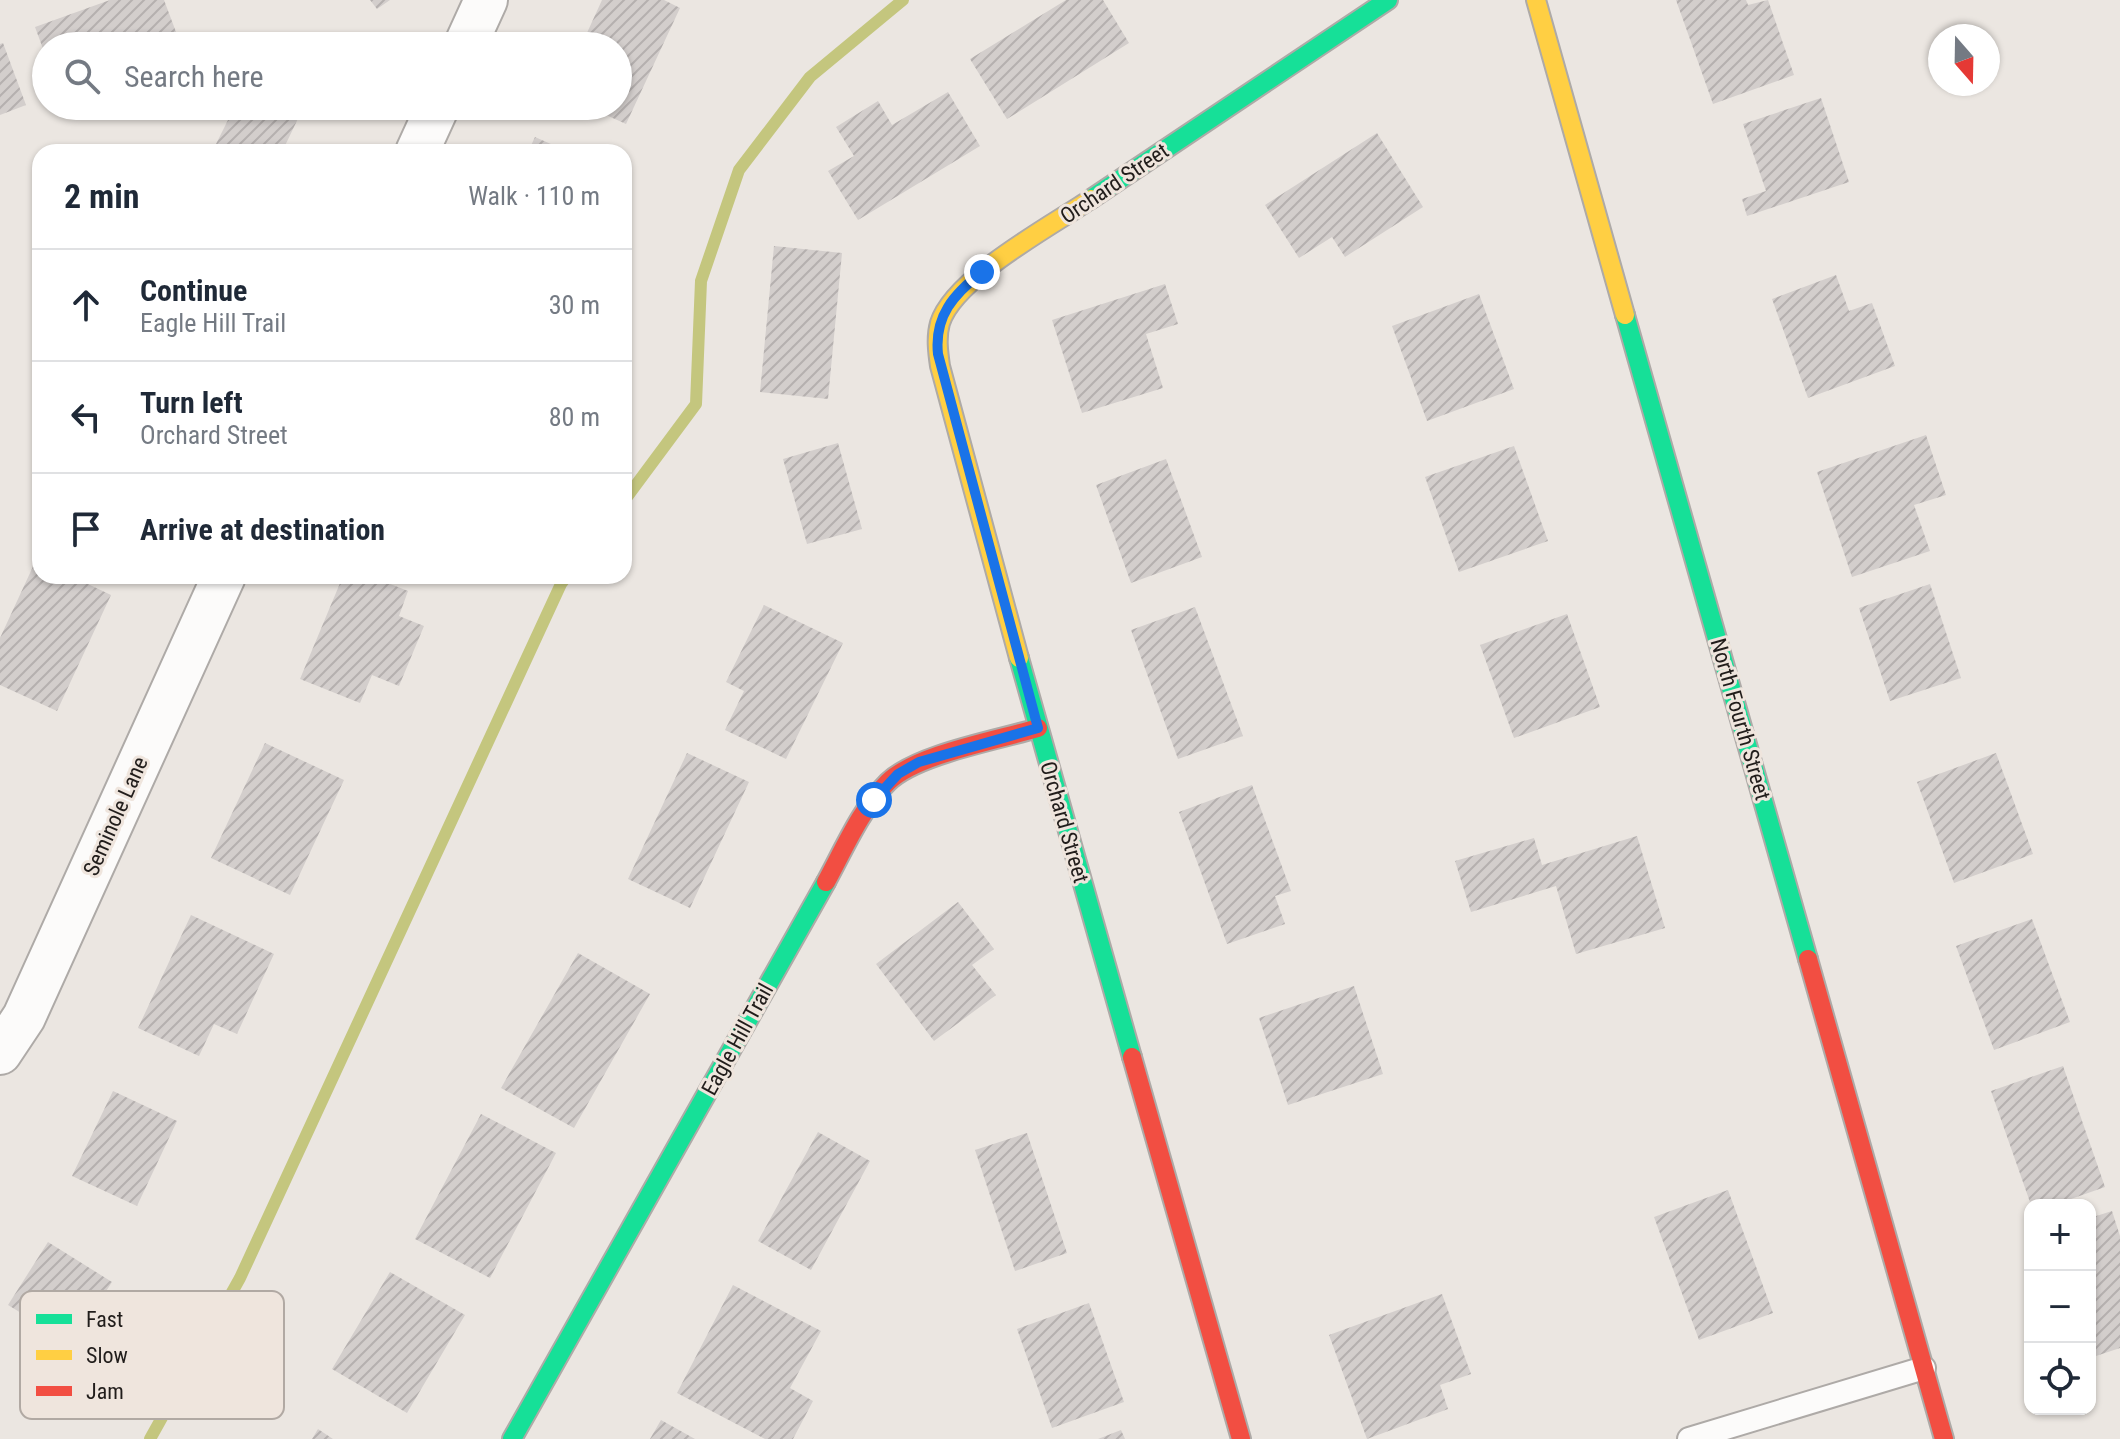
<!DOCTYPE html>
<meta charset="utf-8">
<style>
body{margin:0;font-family:"Roboto Condensed",sans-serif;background:#f6f6f7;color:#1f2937}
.controls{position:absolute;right:24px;bottom:24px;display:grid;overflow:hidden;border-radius:16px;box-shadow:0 2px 6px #0004}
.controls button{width:72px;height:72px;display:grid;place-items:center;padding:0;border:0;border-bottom:2px solid #e0e1e3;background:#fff;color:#1f2937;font:40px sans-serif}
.compass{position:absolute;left:1928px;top:24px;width:72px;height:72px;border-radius:50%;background:#fff;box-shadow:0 2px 6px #0004;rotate:160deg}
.stop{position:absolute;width:24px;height:24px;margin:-18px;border:6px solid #1a73e8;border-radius:50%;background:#fff}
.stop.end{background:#1a73e8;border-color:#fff;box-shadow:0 2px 8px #0008}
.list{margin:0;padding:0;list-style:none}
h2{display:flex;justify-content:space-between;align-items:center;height:104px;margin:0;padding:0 32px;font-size:34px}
h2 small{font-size:26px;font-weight:400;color:#747a83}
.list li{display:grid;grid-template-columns:52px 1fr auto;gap:24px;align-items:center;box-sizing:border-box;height:112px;padding:0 32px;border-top:2px solid #e0e1e3}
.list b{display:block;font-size:30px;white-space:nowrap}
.list p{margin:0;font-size:26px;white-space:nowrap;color:#747a83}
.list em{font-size:26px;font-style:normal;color:#747a83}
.icon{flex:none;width:44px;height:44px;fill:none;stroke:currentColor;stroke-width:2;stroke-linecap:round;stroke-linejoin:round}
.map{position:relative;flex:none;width:2120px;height:1439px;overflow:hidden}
.search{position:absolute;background:#fff;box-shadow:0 2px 6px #0004;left:32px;top:32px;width:600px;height:88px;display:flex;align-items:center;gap:20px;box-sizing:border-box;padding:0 28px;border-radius:44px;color:#747a83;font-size:30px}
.panel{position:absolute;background:#fff;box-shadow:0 2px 6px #0004;left:32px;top:144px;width:600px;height:440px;border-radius:24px}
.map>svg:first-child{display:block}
</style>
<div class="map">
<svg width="2120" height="1439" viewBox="0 0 2120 1439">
<defs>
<pattern id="building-hatch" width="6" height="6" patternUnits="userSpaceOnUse" patternTransform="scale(2)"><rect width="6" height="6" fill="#d3cecc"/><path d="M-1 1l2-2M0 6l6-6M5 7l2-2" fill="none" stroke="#b5b0af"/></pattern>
</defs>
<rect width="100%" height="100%" fill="#ebe6e1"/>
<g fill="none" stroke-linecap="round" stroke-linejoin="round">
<path stroke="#c4c67e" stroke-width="12" d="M624,501L696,404L701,281L739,170L810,77L903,0
M150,1439L240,1278L561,584L567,576"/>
</g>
<path fill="url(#building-hatch)" d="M110,0H164L179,40L162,46H46V57L35,27Z
M370,0H390L377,9Z
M602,0H664L680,8L626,124L586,106H618V46H581Z
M1066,0H1103L1129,43L1007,119L970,59Z
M1676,0H1746L1748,5L1768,0L1794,75L1713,104Z
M3,43L26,105L0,115V44Z
M948,92L980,146L858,220L828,171L854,156L836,127L878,101L892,125Z
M1821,98L1849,182L1747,216L1742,199L1766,191L1743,124Z
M235,106H304L282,152H212Z
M1377,133L1423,207L1345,257L1332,237L1299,258L1265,205Z
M535,137L569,152H528Z
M774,246L842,253L828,399L760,392Z
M1836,275L1849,311L1872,303L1895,366L1808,398L1772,299Z
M1165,284L1178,324L1146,334L1163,388L1082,413L1052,320Z
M1479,294L1514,389L1427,421L1392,326Z
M1926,435L1946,495L1914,505L1930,551L1852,577L1817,472Z
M838,443L862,529L807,544L783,459Z
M1514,446L1548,541L1459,572L1425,477Z
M1166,459L1202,557L1131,583L1096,485Z
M36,560L40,562V576H71L111,595L57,711L0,685V638Z
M343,576H370L408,591L399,616L424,626L399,686L372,675L360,703L300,679Z
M1930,584L1961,678L1890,701L1859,608Z
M764,605L843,643L786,759L725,730L744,691L726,682Z
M1195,607L1243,736L1178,759L1131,630Z
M1567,614L1600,707L1514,738L1480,645Z
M265,743L344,780L290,895L211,858Z
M687,753L749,782L690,908L628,879Z
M1996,753L2033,854L1954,883L1917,782Z
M1252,785L1291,891L1275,896L1285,924L1227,944L1179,812Z
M1637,836L1665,928L1576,954L1556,886L1471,912L1455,861L1534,838L1542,865Z
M958,902L994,949L972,965L996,995L934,1041L876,964Z
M191,915L274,954L237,1034L214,1024L199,1056L138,1028Z
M2032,919L2070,1022L1994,1050L1956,946Z
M578,953L650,994L574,1128L501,1088Z
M1354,986L1383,1074L1288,1105L1259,1018Z
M2063,1066L2105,1187L2054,1205H2031L1991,1091Z
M113,1091L177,1121L137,1206L72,1176Z
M481,1114L556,1153L490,1278L415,1239Z
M818,1132L870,1161L811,1270L758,1241Z
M1027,1133L1067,1253L1015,1271L975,1150Z
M1728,1190L1773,1313L1699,1340L1654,1217Z
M2112,1211L2120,1236V1348L2090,1358V1218Z
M48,1242L112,1282L72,1344L8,1305Z
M390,1272L465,1315L407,1413L332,1369Z
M733,1285L821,1331L790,1388L813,1401L793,1439H765L677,1393Z
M1442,1294L1471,1374L1440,1385L1448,1409L1367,1439L1329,1335Z
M1089,1303L1124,1402L1052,1428L1017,1329Z
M661,1420L695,1439H650Z
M318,1429L333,1439H312Z
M1121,1430L1125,1439H1098Z"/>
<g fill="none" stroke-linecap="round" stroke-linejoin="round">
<g stroke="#aeaaa7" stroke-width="26">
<path id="lane" d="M1689,1439L1924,1368"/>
</g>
<g stroke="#aeaaa7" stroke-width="46">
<path id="street" d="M465,46L486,0
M417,152L438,106
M0,1053L24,1017L224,576"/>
</g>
<g stroke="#aeaaa7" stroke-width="22">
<path id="fast" d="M1091,199L1388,0
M1625,315L1808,959
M1019,658L1132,1057
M512,1439L826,882"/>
</g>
<g stroke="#aeaaa7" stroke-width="22">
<path id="slow" d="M1536,0L1625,315
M1019,658L940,366C938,352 936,337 940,323C954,278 1051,226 1091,199"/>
</g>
<g stroke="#aeaaa7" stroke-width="22">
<path id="jam" d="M826,882C844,849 861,809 888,782C917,754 998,740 1038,728
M1808,959L1944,1439
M1132,1057L1241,1439"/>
</g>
<use href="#lane" stroke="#fcfbfa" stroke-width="22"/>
<use href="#street" stroke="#fcfbfa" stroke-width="42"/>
<use href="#fast" stroke="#16e098" stroke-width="18"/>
<use href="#slow" stroke="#ffcf43" stroke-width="18"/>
<use href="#jam" stroke="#f24e42" stroke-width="18"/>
</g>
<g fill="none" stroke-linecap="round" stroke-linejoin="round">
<path stroke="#1a73e8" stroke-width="10" d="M874,800L898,774L919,762L1038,728L938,354C934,316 954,294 982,272"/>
</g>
<g text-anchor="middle" stroke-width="6" stroke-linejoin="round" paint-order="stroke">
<g font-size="22" fill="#211d1b" stroke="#efe5dd">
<text transform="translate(1114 183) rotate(-34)" y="8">Orchard Street</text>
<text transform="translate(1741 719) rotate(74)" y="8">North Fourth Street</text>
<text transform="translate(115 816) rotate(-66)" y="8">Seminole Lane</text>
<text transform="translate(1065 822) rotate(74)" y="8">Orchard Street</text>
<text transform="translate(737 1039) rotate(-61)" y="8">Eagle Hill Trail</text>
</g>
</g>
<rect x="20" y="1291" width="264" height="128" rx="12" fill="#efe5dd" stroke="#b1a9a3" stroke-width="2"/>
<rect x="36" y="1314" width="36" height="10" fill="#16e098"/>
<rect x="36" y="1350" width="36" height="10" fill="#ffcf43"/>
<rect x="36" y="1386" width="36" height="10" fill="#f24e42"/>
<g font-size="22" fill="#211d1b">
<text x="86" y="1327">Fast</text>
<text x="86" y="1363">Slow</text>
<text x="86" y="1399">Jam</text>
</g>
</svg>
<div class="controls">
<button>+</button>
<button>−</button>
<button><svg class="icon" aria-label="locate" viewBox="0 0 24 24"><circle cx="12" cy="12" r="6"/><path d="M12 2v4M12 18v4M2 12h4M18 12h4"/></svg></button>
</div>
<svg class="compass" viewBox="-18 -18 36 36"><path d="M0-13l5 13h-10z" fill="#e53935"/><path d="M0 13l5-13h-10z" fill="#747a83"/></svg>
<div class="stop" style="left:874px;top:800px"></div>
<div class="stop end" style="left:982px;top:272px"></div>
<div class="search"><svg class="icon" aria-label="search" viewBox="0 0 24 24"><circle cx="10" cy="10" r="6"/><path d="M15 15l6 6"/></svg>Search here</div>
<section class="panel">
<h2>2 min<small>Walk · 110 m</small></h2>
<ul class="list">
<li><svg class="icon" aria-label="ahead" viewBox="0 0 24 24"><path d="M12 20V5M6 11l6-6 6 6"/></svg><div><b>Continue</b><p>Eagle Hill Trail</p></div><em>30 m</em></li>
<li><svg class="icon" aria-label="left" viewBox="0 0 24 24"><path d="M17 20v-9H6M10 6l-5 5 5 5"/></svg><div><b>Turn left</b><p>Orchard Street</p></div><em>80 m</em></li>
<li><svg class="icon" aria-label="arrive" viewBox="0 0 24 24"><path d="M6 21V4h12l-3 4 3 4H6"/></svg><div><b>Arrive at destination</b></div></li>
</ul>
</section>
</div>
